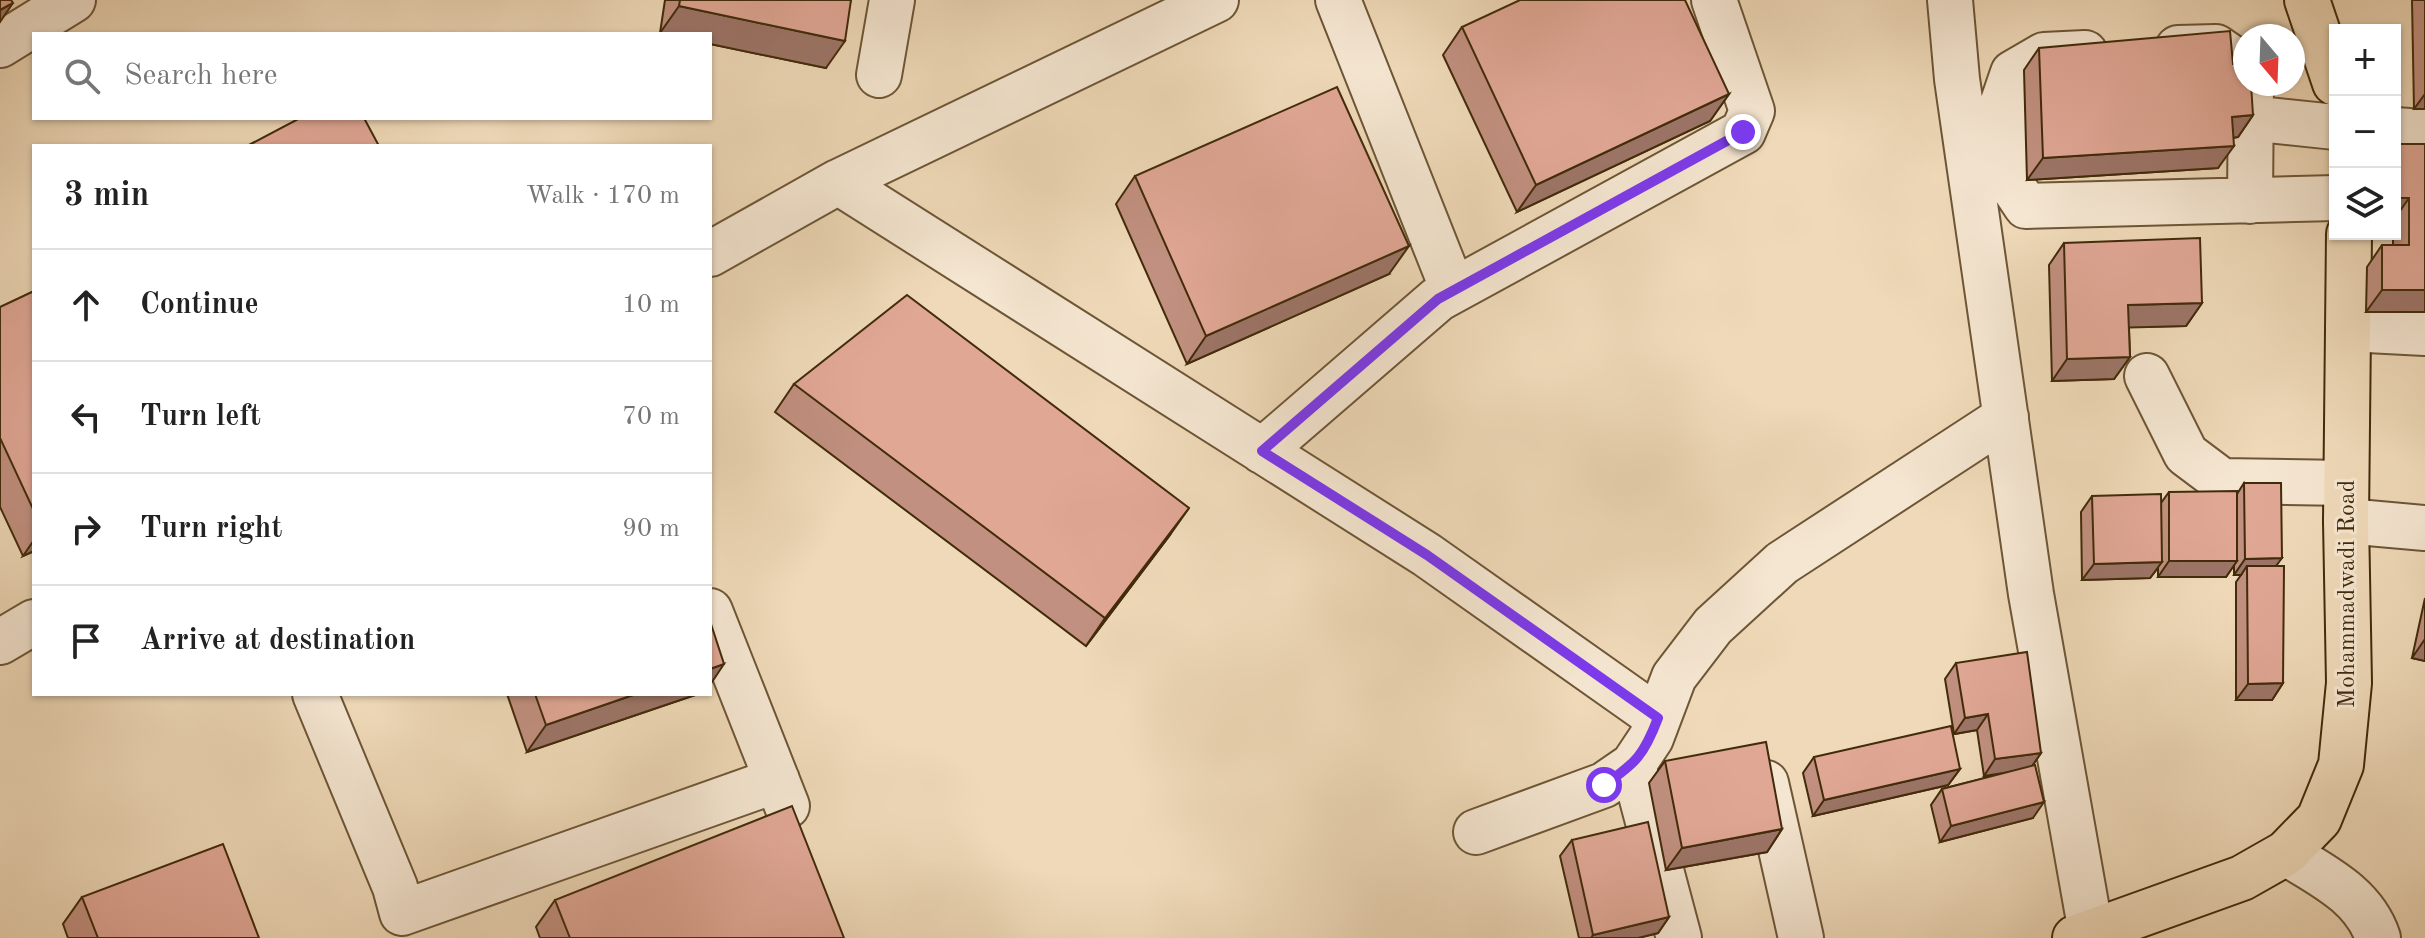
<!DOCTYPE html>
<meta charset="utf-8">
<style>
body{margin:0;font-family:"Old Standard TT",serif;background:#f2f2f2;color:#222}
.controls{position:absolute;right:24px;top:24px;display:grid;overflow:hidden;border-radius:0px;box-shadow:0 2px 6px #0004}
.controls button{width:72px;height:72px;display:grid;place-items:center;padding:0;border:0;border-bottom:2px solid #e0e0e0;background:#fff;color:#222;font:40px sans-serif}
.compass{position:absolute;left:2233px;top:24px;width:72px;height:72px;border-radius:50%;background:#fff;box-shadow:0 2px 6px #0004;rotate:161deg}
.stop{position:absolute;width:24px;height:24px;margin:-18px;border:6px solid #7c3aed;border-radius:50%;background:#fff}
.stop.end{background:#7c3aed;border-color:#fff;box-shadow:0 2px 8px #0008}
.list{margin:0;padding:0;list-style:none}
h2{display:flex;justify-content:space-between;align-items:center;height:104px;margin:0;padding:0 32px;font-size:34px}
h2 small{font-size:26px;font-weight:400;color:#767676}
.list li{display:grid;grid-template-columns:52px 1fr auto;gap:24px;align-items:center;box-sizing:border-box;height:112px;padding:0 32px;border-top:2px solid #e0e0e0}
.list b{display:block;font-size:30px;white-space:nowrap}
.list em{font-size:26px;font-style:normal;color:#767676}
.icon{flex:none;width:44px;height:44px;fill:none;stroke:currentColor;stroke-width:2;stroke-linecap:round;stroke-linejoin:round}
.map{position:relative;flex:none;width:2425px;height:938px;overflow:hidden}
.search{position:absolute;background:#fff;box-shadow:0 2px 6px #0004;left:32px;top:32px;width:680px;height:88px;display:flex;align-items:center;gap:20px;box-sizing:border-box;padding:0 28px;border-radius:0px;color:#767676;font-size:30px}
.panel{position:absolute;background:#fff;box-shadow:0 2px 6px #0004;left:32px;top:144px;width:680px;height:552px;border-radius:0px}
.map>svg:first-child{display:block}
</style>
<div class="map">
<svg width="2425" height="938" viewBox="0 0 2425 938">
<rect width="100%" height="100%" fill="#efd9b8"/>
<filter id="stains"><feTurbulence type="fractalNoise" baseFrequency=".0025" numOctaves="4"/><feColorMatrix values="0 0 0 0 .2 0 0 0 0 .09 0 0 0 0 .02 0 0 0 .5 -.17"/></filter>
<radialGradient id="worn" r=".72"><stop offset=".6" stop-color="#630" stop-opacity="0"/><stop offset="1" stop-color="#630" stop-opacity=".3"/></radialGradient>
<g fill="none" stroke-linecap="round" stroke-linejoin="round">
<g stroke="#6d5636" stroke-width="48">
<path id="minor" d="M1338,0L1453,290
M1950,0L1957,79L2031,594L2092,938
M0,45L73,0
M2178,48L2216,47L2245,67
M2085,53L2044,55L2013,73L2002,105L2010,182L2026,206L2335,198
M879,75L892,0
M2250,118L2335,127
M2395,130L2425,132
M838,182L1427,555L1658,718
M2250,201L2251,84
M710,254L838,182L1216,0
M2348,329L2425,333
M2147,376L2186,454L2222,481L2346,483
M1262,451L1438,299L1743,132L1752,111L1714,0
M2346,521L2425,528
M710,611L787,806
M0,642L34,622
M315,694L395,887L402,913L777,780
M1633,765L1679,938
M1766,783L1801,938
M1476,832L1604,785L1633,765L1651,738L1674,677L1713,626L1782,563L2006,417
M2286,853C2323,876 2364,895 2378,938"/>
</g>
<g stroke="#422b0a" stroke-width="48">
<path id="major" d="M2307,0L2335,83
M2075,938L2242,878L2286,853L2319,819L2341,765L2349,683L2346,521L2349,234"/>
</g>
<use href="#minor" stroke="#f5e6d1" stroke-width="44"/>
<use href="#major" stroke="#efd9b8" stroke-width="44"/>
</g>
<path fill="#c19080" stroke="#422b0a" stroke-width="2" d="M665,0H851L826,68L710,44V34L660,33Z
M2412,0H2425V109H2414Z
M1462,27L1729,94L1710,121L1517,212L1443,55Z
M2039,48L2233,64L2253,115L2238,137L2233,138L2218,168L2027,180L2024,70Z
M2398,144H2425V312H2366L2367,267L2382,245H2393V234H2395V148Z
M1135,176L1389,274L1187,364L1116,204Z
M2064,243L2202,303L2186,326L2129,327L2130,357L2114,379L2052,381L2049,265Z
M34,291V551L23,556L0,507V307Z
M794,384L1170,535L1086,646L775,412Z
M2244,483L2276,566L2283,683L2272,700H2236V582L2241,575H2234V565L2226,577H2158V568L2150,578L2082,580L2081,512L2092,496L2161,503L2169,492L2237,494Z
M2425,598V661L2412,658Z
M1956,663L2041,753L2032,766L2033,818L1940,842L1931,805L1942,789L2005,773L1984,776L1977,730L1954,734L1945,679Z
M507,694H698L527,752Z
M1814,757L1960,769L1948,785L1813,816L1803,773Z
M1665,761L1782,829L1767,852L1666,870L1649,783Z
M1572,840L1669,917L1658,933L1638,938H1579L1560,856Z
M82,897L259,938H68L63,924Z
M555,900L844,938H540L536,927Z"/>
<path fill="#9d7568" stroke="#422b0a" stroke-width="2" d="M13,3L0,22V10Z
M679,6L845,41L826,68L710,44V34L660,33Z
M1729,94L1710,121L1517,212L1536,185Z
M2425,94V109H2414Z
M2253,115L2238,137L2217,139L2232,117Z
M2234,146L2218,168L2027,180L2043,158Z
M2397,198H2409L2395,218V201Z
M1409,246L1389,274L1187,364L1206,336Z
M2382,290H2425V312H2366Z
M2202,303L2186,326L2112,328L2128,305Z
M2130,357L2114,379L2052,381L2067,359Z
M1189,508L1170,535L1086,646L1105,618Z
M34,540V551L23,556Z
M2282,558L2270,574L2247,566L2241,575H2234L2245,559Z
M2169,561H2237L2226,577H2158Z
M2162,562L2150,578L2082,580L2094,564Z
M2425,639V661L2412,658Z
M724,664L710,685V669Z
M2283,683L2272,700H2236L2248,684Z
M636,694H698L527,752L546,725Z
M1988,714L1977,730L1954,734L1965,718Z
M2041,753L2030,769L1984,776L1995,759Z
M1960,769L1948,785L1813,816L1824,800Z
M2044,802L2033,818L1940,842L1951,826Z
M1782,829L1767,852L1666,870L1682,848Z
M1669,917L1658,933L1638,938H1591L1593,935Z"/>
<path fill="#e0a795" stroke="#422b0a" stroke-width="2" d="M0,0H11L13,3L0,10Z
M680,0H851L845,41L679,6Z
M1520,0H1685L1729,94L1536,185L1462,27Z
M2230,31L2233,64L2245,63V84H2251L2253,115L2232,117L2234,146L2043,158L2039,48Z
M1337,87L1409,246L1206,336L1135,176Z
M300,118H364L379,146H247Z
M2398,144H2425V290H2382V245H2409V198H2397Z
M2200,238L2202,303L2128,305L2130,357L2067,359L2064,243Z
M34,291V511L0,438V307Z
M907,295L1189,508L1105,618L794,384Z
M2244,483H2281L2282,558L2245,559Z
M2237,491V561H2169V492Z
M2161,494L2162,562L2094,564L2092,496Z
M2247,566H2284L2283,683L2248,684Z
M710,621L724,664L710,669Z
M2027,652L2041,753L1995,759L1988,714L1965,718L1956,663Z
M535,694H636L546,725Z
M1951,726L1960,769L1824,800L1814,757Z
M1766,742L1782,829L1682,848L1665,761Z
M2035,765L2044,802L1951,826L1942,789Z
M792,806L844,938H570L555,900Z
M1648,822L1669,917L1593,935L1572,840Z
M223,844L259,938H98L82,897Z"/>
<g fill="none" stroke-linecap="round" stroke-linejoin="round">
<path stroke="#7c3aed" stroke-width="10" d="M1604,785C1636,763 1644,755 1658,718L1427,555L1262,451L1438,299L1743,132"/>
</g>
<g text-anchor="middle" stroke-width="6" stroke-linejoin="round" paint-order="stroke">
<g font-size="24" fill="#422b0a" stroke="#f5e6d1">
<text transform="translate(2346 594) rotate(-90)" y="8">Mohammadwadi Road</text>
</g>
</g>
<rect width="100%" height="100%" filter="url(#stains)"/>
<rect width="100%" height="100%" fill="url(#worn)"/>
</svg>
<div class="controls">
<button>+</button>
<button>−</button>
<button><svg class="icon" aria-label="layers" viewBox="0 0 24 24"><path d="M12 4l9 5-9 5-9-5zM3 14l9 5 9-5"/></svg></button>
</div>
<svg class="compass" viewBox="-18 -18 36 36"><path d="M0-13l5 13h-10z" fill="#e53935"/><path d="M0 13l5-13h-10z" fill="#767676"/></svg>
<div class="stop" style="left:1604px;top:785px"></div>
<div class="stop end" style="left:1743px;top:132px"></div>
<div class="search"><svg class="icon" aria-label="search" viewBox="0 0 24 24"><circle cx="10" cy="10" r="6"/><path d="M15 15l6 6"/></svg>Search here</div>
<section class="panel">
<h2>3 min<small>Walk · 170 m</small></h2>
<ul class="list">
<li><svg class="icon" aria-label="ahead" viewBox="0 0 24 24"><path d="M12 20V5M6 11l6-6 6 6"/></svg><div><b>Continue</b></div><em>10 m</em></li>
<li><svg class="icon" aria-label="left" viewBox="0 0 24 24"><path d="M17 20v-9H6M10 6l-5 5 5 5"/></svg><div><b>Turn left</b></div><em>70 m</em></li>
<li><svg class="icon" aria-label="right" viewBox="0 0 24 24"><path d="M7 20v-9h11M14 6l5 5-5 5"/></svg><div><b>Turn right</b></div><em>90 m</em></li>
<li><svg class="icon" aria-label="arrive" viewBox="0 0 24 24"><path d="M6 21V4h12l-3 4 3 4H6"/></svg><div><b>Arrive at destination</b></div></li>
</ul>
</section>
</div>
